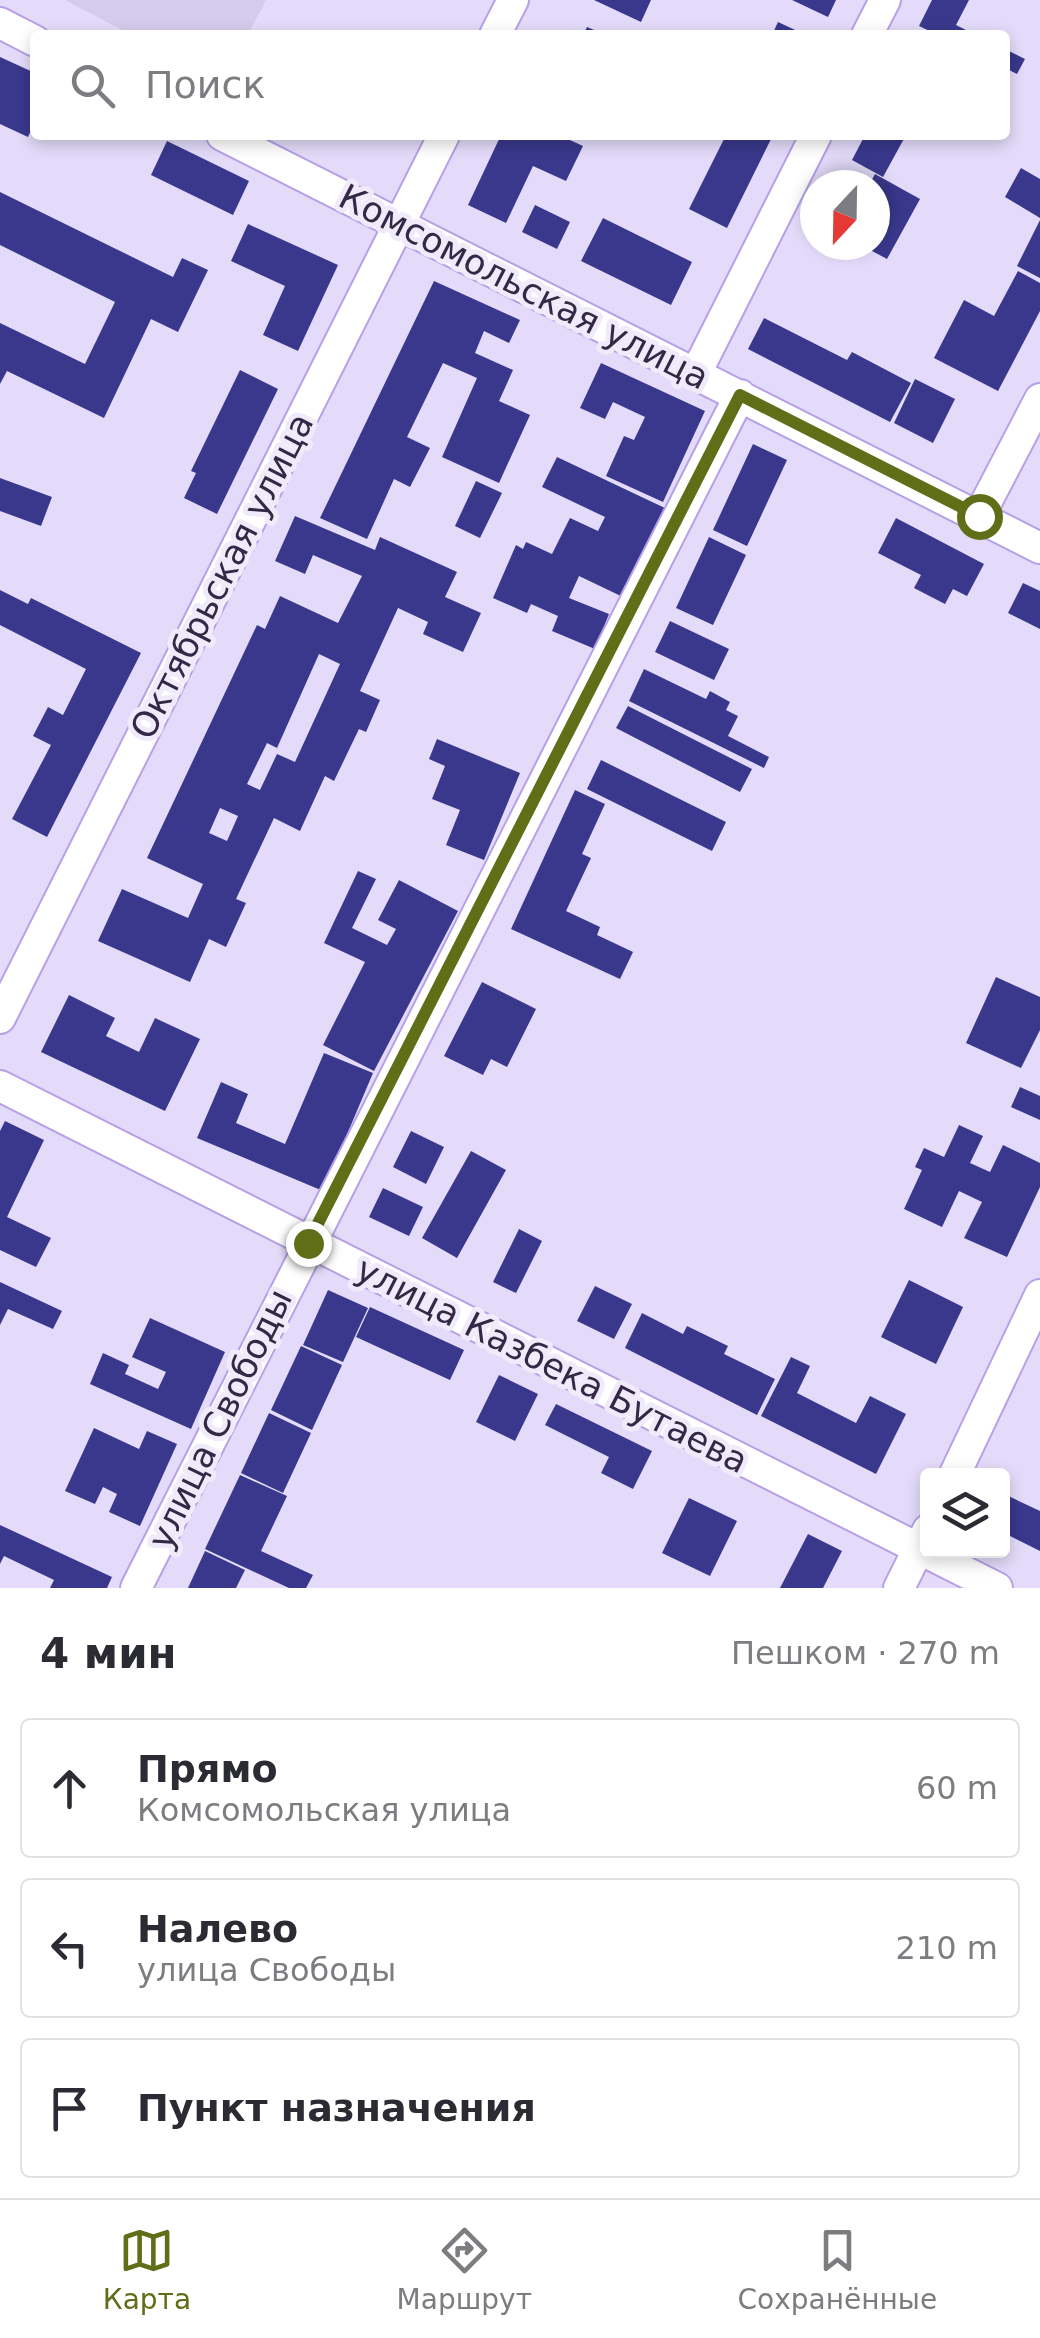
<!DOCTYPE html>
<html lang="ru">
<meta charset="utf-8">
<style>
body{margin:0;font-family:"DejaVu Sans",sans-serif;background:#f7f7f7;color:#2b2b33}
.controls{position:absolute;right:30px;bottom:30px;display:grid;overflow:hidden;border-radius:10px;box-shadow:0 5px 15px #0003}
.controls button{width:90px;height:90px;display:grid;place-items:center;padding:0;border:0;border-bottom:2px solid #e1e1e2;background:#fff;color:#2b2b33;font:50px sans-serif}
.compass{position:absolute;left:800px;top:170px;width:90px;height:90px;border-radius:50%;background:#fff;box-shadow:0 5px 15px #0003;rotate:202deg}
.stop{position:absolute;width:30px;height:30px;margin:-22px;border:8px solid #606e18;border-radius:50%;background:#fff}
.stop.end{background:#606e18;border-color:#fff;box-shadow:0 2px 10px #0008}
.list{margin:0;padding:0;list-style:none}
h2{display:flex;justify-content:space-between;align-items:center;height:130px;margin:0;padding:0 40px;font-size:42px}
h2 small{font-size:32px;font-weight:400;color:#7c7c81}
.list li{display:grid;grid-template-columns:65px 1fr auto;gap:30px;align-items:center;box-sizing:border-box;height:140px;margin:0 20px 20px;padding:0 20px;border:2px solid #e1e1e2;border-radius:10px}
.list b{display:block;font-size:38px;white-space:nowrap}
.list p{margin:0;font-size:32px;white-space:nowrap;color:#7c7c81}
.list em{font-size:32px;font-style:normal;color:#7c7c81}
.icon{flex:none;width:55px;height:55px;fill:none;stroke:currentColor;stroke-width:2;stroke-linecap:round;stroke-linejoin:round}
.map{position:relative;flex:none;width:1040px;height:1588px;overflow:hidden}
.search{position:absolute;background:#fff;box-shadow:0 5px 15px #0003;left:30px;right:30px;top:30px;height:110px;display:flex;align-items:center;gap:25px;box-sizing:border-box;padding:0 35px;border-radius:10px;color:#7c7c81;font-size:38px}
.sheet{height:610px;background:#fff}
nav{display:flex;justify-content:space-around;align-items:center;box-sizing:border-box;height:140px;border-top:2px solid #e1e1e2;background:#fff;font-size:28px;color:#7c7c81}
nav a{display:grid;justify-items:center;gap:5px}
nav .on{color:#606e18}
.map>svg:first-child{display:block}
</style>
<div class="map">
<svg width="1040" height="1588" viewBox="0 0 1040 1588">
<rect width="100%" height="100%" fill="#e3dbf9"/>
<path fill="#d5cbec" d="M65,0H266L248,35H132Z"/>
<path fill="#39388c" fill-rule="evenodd" d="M594,0H651L641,22Z
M792,0H836L828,17Z
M932,0H969L956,25L976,35H938L919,26Z
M778,22L806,35H772Z
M587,27L606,35H583Z
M1005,49L1025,59L1017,74L1005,68Z
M0,57L35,73V121L28,137L0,124Z
M501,135H559L583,146L566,181L533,166L506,223L468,205Z
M726,135H773L727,228L689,209Z
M865,135H906L883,177L852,160Z
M167,141L249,181L233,215L151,175Z
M1021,168L1040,179V218L1005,197Z
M875,174L920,199L887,259L861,245H875V185H869Z
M0,192L173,277L182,258L208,270L178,332L151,319L104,418L7,371L0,384V323L85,364L115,302L0,245Z
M535,205L570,222L557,249L522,232Z
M603,218L692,262L671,305L581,261Z
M1040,220V278L1017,266Z
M248,224L338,265L298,351L263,335L285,286L231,261Z
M1018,271L1040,283V311L998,391L934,358L964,300L994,316Z
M434,281L520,320L509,343L484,331L475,353L513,370L499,401L530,415L499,483L442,457L477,378L443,363L407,437L430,448L410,487L394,479L367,539L320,518Z
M764,318L847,360L852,352L911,383L890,422L748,349Z
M601,363L705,411L663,502L606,476L624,436L634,440L645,417L613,402L605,419L580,408Z
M240,370L278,389L217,514L184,498L196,473L191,471Z
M915,379L955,399L933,443L894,423Z
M753,444L787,460L747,546L713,530Z
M557,457L667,509L625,598L579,576L569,598L609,614L595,649L552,631L558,616L531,604L527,613L493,598L516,545L523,549L526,542L552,554L570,518L598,531L605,517L542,487Z
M0,478L52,497L41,526L0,511Z
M476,481L502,493L480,538L455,526Z
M295,516L375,550L380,537L457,572L445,597L481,613L463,652L423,634L428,622L398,608L360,691L380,700L366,732L359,729L334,781L325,776L300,831L274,818L236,899L246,903L226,947L209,939L190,982L98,941L122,889L188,918L203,884L147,858L257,625L265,629L280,596L338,623L362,576L313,555L305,574L275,561ZM319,654L340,664L295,762L277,754L260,790L247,784L267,743L277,748ZM220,808L238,816L227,841L209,833Z
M896,518L984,564L967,596L953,589L945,604L914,588L921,575L878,553Z
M709,537L746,555L713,625L676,608Z
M1023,583L1040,591V629L1008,613Z
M0,590L28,604L31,598L141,653L47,837L12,819L51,745L33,736L48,707L63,715L86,669L0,625Z
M670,621L729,649L714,680L655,652Z
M644,669L706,699L710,691L730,702L726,710L738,716L728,736L769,757L764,768L629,701Z
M628,706L752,769L740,792L616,728Z
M437,739L520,773L484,860L446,845L460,810L432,799L445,766L429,759Z
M601,760L726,822L712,851L587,789Z
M575,790L605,804L582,854L591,858L566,911L600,927L597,935L633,952L620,979L511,929Z
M358,871L376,879L352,928L387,945L396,929L378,920L399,880L458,911L374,1071L323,1045L365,962L324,943Z
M996,977L1040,997V1030L1021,1068L966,1043Z
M482,982L536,1009L507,1067L491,1059L483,1075L444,1056Z
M69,995L115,1018L106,1036L139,1052L155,1018L200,1039L165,1111L41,1052Z
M324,1053L373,1073L323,1191L197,1138L221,1082L248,1094L236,1123L285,1144Z
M1020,1087L1040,1096V1120L1011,1107Z
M5,1121L44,1140L7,1217L51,1238L36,1267L0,1250V1131Z
M959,1125L983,1136L970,1163L990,1172L1003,1145L1040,1163V1187L1007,1257L964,1238L982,1202L959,1191L942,1227L904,1209L922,1170L915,1167L924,1148L944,1157Z
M411,1131L444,1147L426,1184L393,1167Z
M471,1151L506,1170L457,1258L422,1238Z
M383,1188L423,1207L409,1236L369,1217Z
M519,1229L542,1241L516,1293L493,1282Z
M909,1280L963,1307L936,1364L881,1337Z
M0,1282L62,1311L53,1329L8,1309L0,1325Z
M595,1286L632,1304L614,1339L577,1321Z
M328,1290L368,1308L343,1362L303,1345Z
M370,1307L464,1350L450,1380L356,1337Z
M642,1313L683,1334L687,1326L728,1346L724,1354L775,1379L757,1415L625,1348Z
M150,1318L225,1352L191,1429L90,1384L103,1353L129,1365L125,1374L158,1389L166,1372L132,1357Z
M301,1346L342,1365L312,1430L271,1410Z
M791,1357L810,1366L797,1393L856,1423L870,1396L906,1414L876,1474L761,1416Z
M499,1375L538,1394L515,1441L476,1422Z
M556,1404L652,1451L633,1489L601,1473L609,1457L545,1425Z
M269,1413L311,1433L283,1493L241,1473Z
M94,1428L139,1449L147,1431L177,1444L140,1526L109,1512L117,1494L103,1487L95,1504L65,1491Z
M240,1475L287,1496L261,1551L313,1575L306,1588H289L205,1549Z
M1002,1493L1040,1511V1551L1002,1532Z
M689,1498L737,1521L710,1576L662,1553Z
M0,1525L112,1577L107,1588H50L54,1580L4,1556L0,1564Z
M808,1534L842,1551L823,1588H780Z
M205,1551L245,1570L236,1588H188Z"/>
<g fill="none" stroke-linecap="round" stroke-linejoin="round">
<g stroke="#b7a0e8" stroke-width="34">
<path id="minor" d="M0,23L35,41
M495,35L513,0
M867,35L885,0
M222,135L1040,548
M696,373L816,135
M979,516L1040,399
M0,1018L444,135
M0,1086L997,1588
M954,1476L1040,1295
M136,1588L740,395
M899,1588L928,1530"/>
</g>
<use href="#minor" stroke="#fff" stroke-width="30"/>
</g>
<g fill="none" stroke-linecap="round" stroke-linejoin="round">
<path stroke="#606e18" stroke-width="12" d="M308,1243L740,395L979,516"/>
</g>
<g text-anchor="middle" stroke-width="10" stroke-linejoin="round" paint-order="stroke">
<g font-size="35" fill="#332946" stroke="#efebfa">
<text transform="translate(524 287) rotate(27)" y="12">Комсомольская улица</text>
<text transform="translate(222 576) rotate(-63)" y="12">Октябрьская улица</text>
<text transform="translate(552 1365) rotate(27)" y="12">улица Казбека Бутаева</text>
<text transform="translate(220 1419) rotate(-64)" y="12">улица Свободы</text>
</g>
</g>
</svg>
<div class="controls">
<button><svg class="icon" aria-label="layers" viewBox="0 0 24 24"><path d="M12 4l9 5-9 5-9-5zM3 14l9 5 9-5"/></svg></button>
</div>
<svg class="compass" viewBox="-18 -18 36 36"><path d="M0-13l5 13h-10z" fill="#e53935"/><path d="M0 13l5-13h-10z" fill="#7c7c81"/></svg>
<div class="stop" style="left:979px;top:516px"></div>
<div class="stop end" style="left:308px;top:1243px"></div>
<div class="search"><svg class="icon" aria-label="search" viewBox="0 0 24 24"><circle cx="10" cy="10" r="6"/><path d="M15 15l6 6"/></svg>Поиск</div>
</div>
<section class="sheet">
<h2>4 мин<small>Пешком · 270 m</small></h2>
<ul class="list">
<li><svg class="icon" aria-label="ahead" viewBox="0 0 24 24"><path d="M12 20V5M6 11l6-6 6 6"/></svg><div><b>Прямо</b><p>Комсомольская улица</p></div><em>60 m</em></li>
<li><svg class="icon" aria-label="left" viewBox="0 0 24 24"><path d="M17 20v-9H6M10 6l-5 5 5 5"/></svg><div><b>Налево</b><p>улица Свободы</p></div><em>210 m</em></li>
<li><svg class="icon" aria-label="arrive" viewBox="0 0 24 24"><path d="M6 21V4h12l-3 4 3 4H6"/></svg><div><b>Пункт назначения</b></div></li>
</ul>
</section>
<nav>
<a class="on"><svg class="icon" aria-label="map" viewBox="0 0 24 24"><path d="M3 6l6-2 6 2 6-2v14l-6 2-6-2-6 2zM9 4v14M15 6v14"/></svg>Карта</a>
<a><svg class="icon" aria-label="directions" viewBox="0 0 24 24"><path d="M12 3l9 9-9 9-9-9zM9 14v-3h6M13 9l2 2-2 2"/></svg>Маршрут</a>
<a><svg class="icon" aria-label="saved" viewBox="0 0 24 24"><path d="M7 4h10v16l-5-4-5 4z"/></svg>Сохранённые</a>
</nav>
